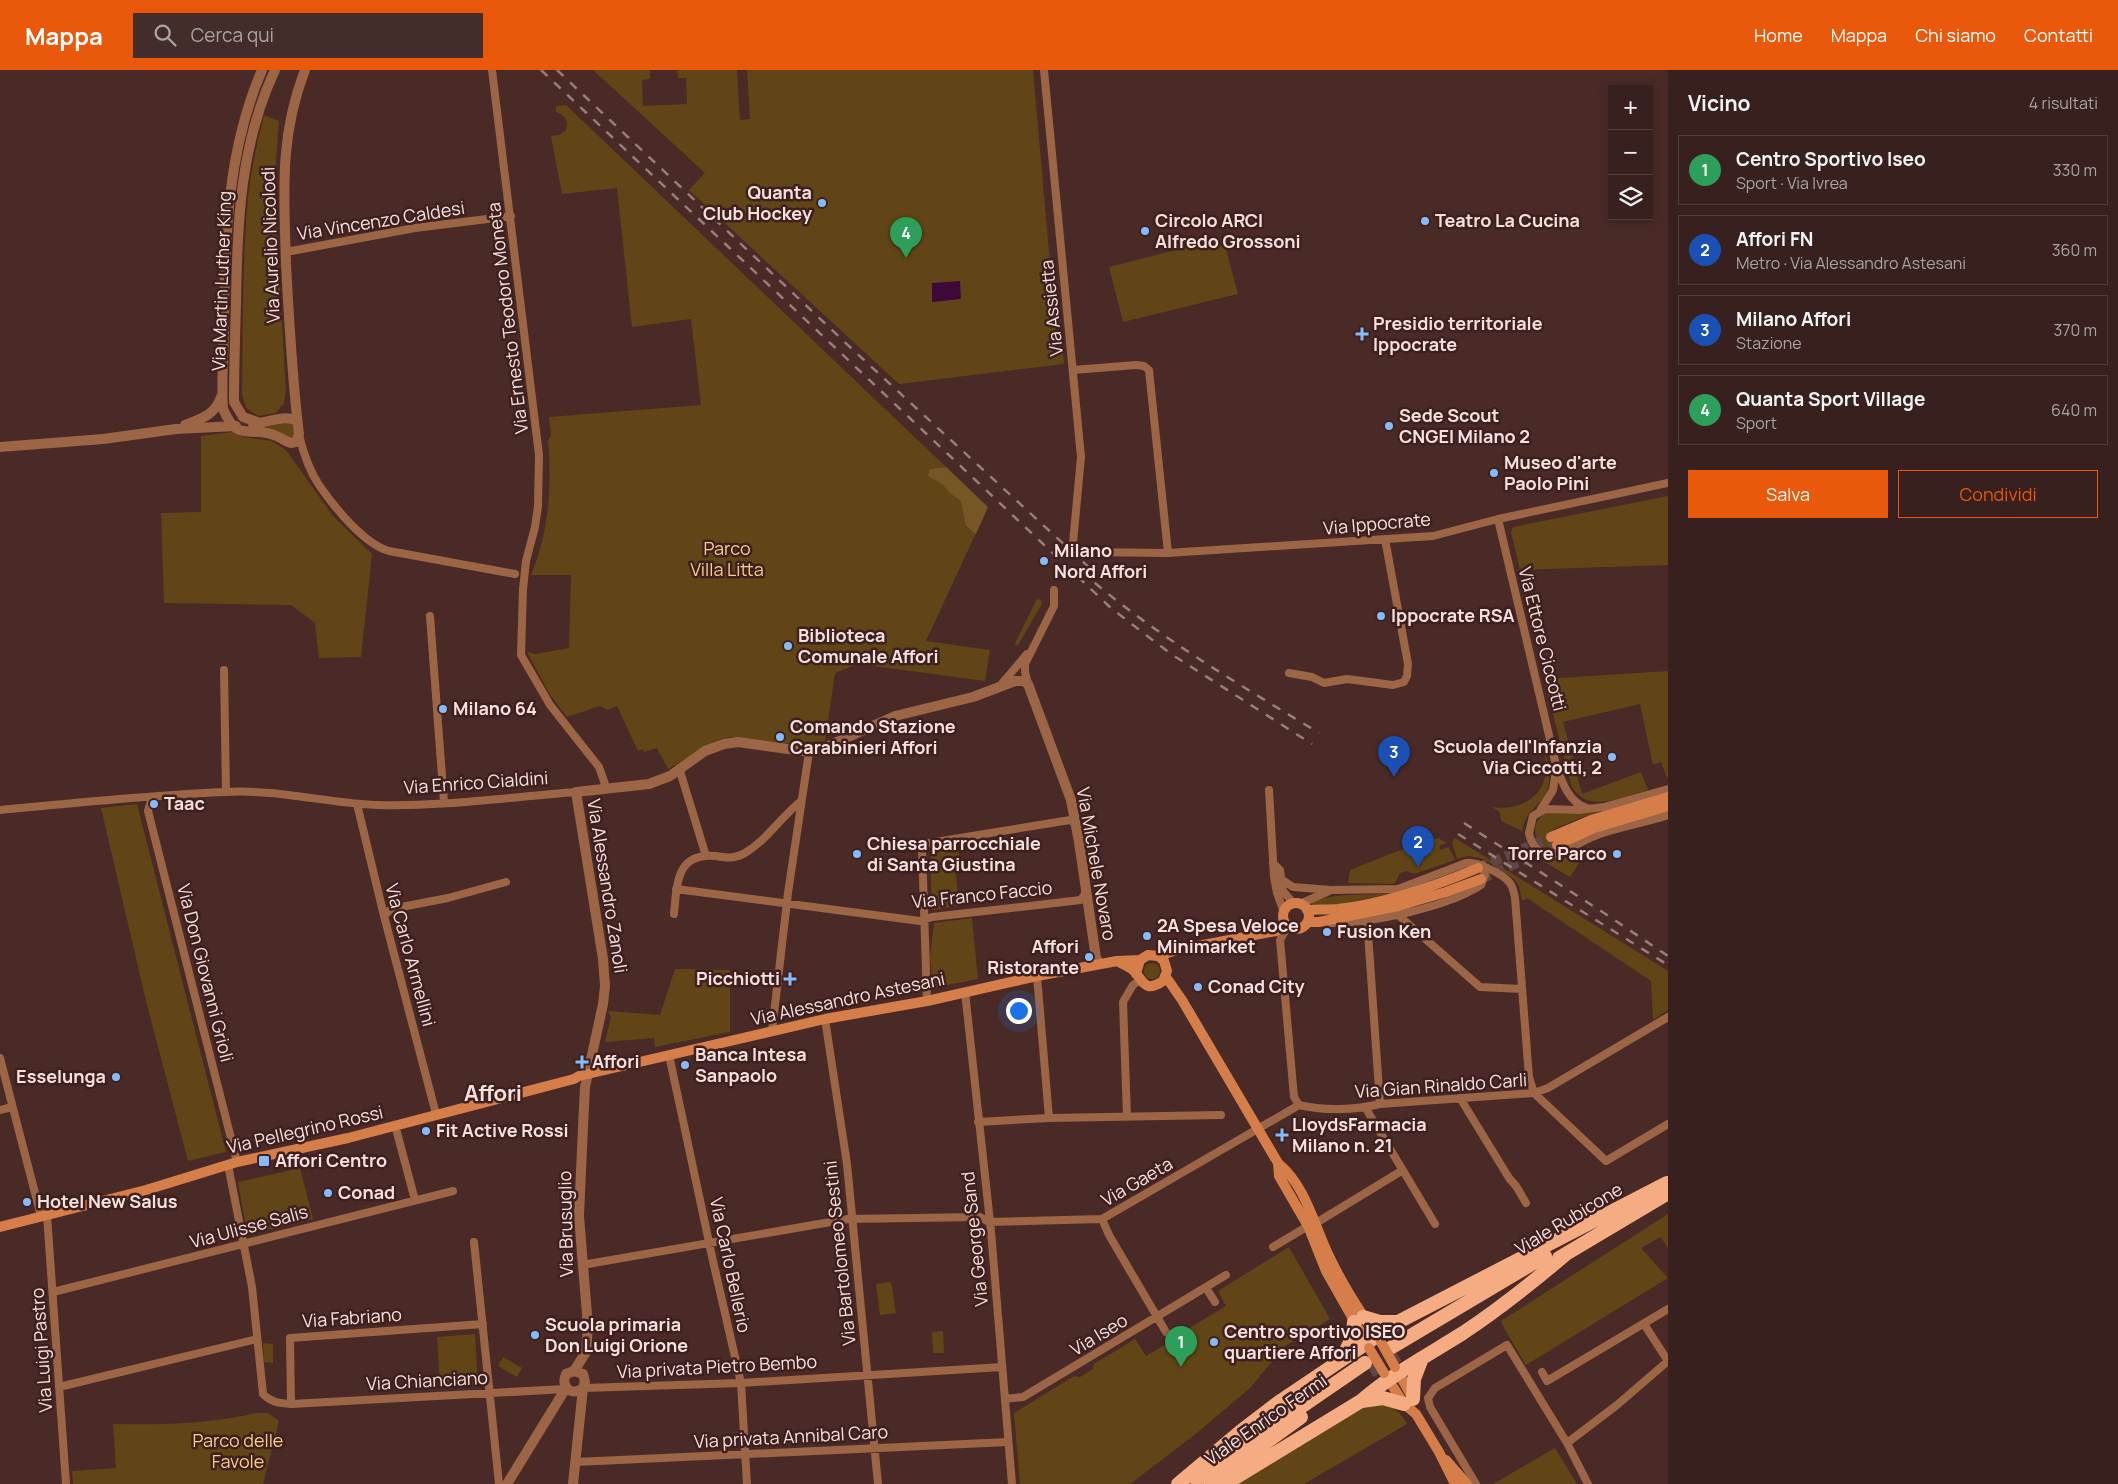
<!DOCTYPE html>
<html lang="it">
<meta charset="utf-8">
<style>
body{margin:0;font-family:Manrope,sans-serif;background:#422d2a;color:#f1f3f6}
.controls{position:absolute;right:15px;top:15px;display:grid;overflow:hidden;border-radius:0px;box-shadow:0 2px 12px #0003}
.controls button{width:45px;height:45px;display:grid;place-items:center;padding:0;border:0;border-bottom:1px solid #513e3b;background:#37201d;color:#f1f3f6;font:25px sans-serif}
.you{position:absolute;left:1018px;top:940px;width:18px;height:18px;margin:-12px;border:4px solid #fff;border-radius:50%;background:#1a73e8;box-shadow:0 0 0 8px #1a73e833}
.badge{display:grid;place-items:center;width:32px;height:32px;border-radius:50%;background:#ea580c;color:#fff;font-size:16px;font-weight:700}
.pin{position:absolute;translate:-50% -41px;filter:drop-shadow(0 1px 2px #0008)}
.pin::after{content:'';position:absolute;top:26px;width:18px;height:15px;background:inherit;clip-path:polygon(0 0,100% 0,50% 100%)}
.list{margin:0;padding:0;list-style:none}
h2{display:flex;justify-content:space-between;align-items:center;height:65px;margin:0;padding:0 20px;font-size:21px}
h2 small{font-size:16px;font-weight:400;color:#aaa3a4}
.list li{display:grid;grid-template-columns:32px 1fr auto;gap:15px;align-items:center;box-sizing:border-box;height:70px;margin:0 10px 10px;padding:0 10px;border:1px solid #513e3b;border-radius:0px}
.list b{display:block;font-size:19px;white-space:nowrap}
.list p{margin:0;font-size:16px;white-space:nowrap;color:#aaa3a4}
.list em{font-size:16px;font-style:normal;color:#aaa3a4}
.actions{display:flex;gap:10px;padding:15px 20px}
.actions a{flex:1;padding:11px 0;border:1px solid #ea580c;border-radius:0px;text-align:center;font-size:18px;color:#ea580c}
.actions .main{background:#ea580c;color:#fff}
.icon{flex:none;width:28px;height:28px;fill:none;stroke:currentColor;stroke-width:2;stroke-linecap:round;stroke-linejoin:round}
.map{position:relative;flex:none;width:1668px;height:1414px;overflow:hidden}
header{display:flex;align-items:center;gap:30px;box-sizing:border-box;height:70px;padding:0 25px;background:#ea580c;color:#fff}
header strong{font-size:24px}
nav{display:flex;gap:28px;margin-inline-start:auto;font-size:18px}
.search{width:350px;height:45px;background:#422d2a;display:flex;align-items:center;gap:12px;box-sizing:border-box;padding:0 18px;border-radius:0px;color:#aaa3a4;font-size:19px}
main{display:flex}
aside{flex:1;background:#37201d}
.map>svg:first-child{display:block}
</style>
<header>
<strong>Mappa</strong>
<div class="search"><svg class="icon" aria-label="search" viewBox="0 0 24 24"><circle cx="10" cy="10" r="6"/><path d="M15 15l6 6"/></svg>Cerca qui</div>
<nav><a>Home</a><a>Mappa</a><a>Chi siamo</a><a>Contatti</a></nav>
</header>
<main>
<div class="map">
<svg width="1668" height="1414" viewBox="0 0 1668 1414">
<rect width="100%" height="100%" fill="#492a27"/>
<path fill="#614516" d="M593,0H658H650V9L642,10L643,36L687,34L686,8H678L677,0H737L740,50L750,49L747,0H1033L1056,260L1062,271L1064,294L899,314L689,120L705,103Z
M566,35L988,437L926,571L990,580L985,611L858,594L835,603L825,671L801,675L731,667L719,670L668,699L657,678L644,682L643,679L638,681L617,636L607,640L600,636L567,647L549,623L527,582L535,584L569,578L571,505H531C549,462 552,416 548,370L551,366L549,347L701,335L691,249L632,257L617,118L562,124L551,66L559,65L566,60C569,51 565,45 556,42V36Z
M264,45L279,51L274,118L286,321L284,333L276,343L258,346L246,338L242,324C243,259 242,193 248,128C251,100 257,73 264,45Z
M1223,168L1238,224L1123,252L1109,197Z
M285,351L296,356L293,366L291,368L253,358L268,357Z
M232,362L243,367L272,371L286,380L333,446L372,484L361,587L319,588L315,553L291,535L164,533L161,443L201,442V366Z
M1668,426V495L1520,500L1511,462L1513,457Z
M1037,529L1041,530L1042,534L1018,575H1016L1015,573Z
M1668,601V710L1661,692L1653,695L1640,634L1563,652L1582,724L1641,702L1648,720C1623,727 1586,745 1571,715L1544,609Z
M1543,673C1547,691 1555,712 1543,728C1532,742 1526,742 1522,761L1501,751L1500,742L1492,737C1518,741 1543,729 1546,701C1547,692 1544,682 1543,673Z
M137,734L226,1082L188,1091L146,931L101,738Z
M1605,741L1583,747L1554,759C1550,767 1554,772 1557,779L1544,777C1531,767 1532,749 1548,742L1581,744Z
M1438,768L1447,773L1439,776L1440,780L1449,777L1455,790L1414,804L1407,801L1400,803L1395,813L1390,814L1348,813L1350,800L1395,782Z
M1455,768L1668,901V940L1653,950L1651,911L1527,828L1522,831L1519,816L1514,809L1484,789L1468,786L1457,789L1452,772Z
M958,776L960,794L955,795L959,836L932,840L930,780L933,778Z
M1590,776L1570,807L1536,787C1560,796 1569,786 1590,776Z
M1397,822L1337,835H1313L1311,832C1343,821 1365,827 1397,822Z
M972,848L978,909L933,918L930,887L934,853Z
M1144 901a8 8 0 1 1 16 0a8 8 0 1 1-16 0Z
M675,899L730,900V962L655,977L654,968L605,972L611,947L608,941L660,945Z
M300,1098L313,1149L250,1164L247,1162L238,1112Z
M1668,1144V1179L1661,1167L1641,1178L1668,1208L1526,1295L1505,1260L1501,1251Z
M1289,1177L1330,1249L1285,1276L1250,1318L1197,1363L1130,1414H1018L1020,1413L1014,1343L1074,1306L1080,1307L1093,1299L1094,1294L1135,1269L1146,1286L1176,1268V1266L1226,1236L1218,1221Z
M891,1212L896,1243L880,1245L876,1214Z
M943,1261L944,1283H933L932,1262Z
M475,1264L478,1315L440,1317L437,1267Z
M263,1273L273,1274V1293L264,1292Z
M503,1287L522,1298L517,1307L498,1296Z
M1378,1334C1393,1336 1400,1341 1407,1354L1304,1414H1237L1358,1340Z
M256,1343H268L279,1351L263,1414H73L72,1401L116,1398L113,1354C162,1355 209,1354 256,1343Z
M1555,1378L1577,1414H1493Z"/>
<path fill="#755624" d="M946,397L988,437L976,464L966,456L961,431L950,423L942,414L928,406L930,399Z"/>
<path fill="#3e083a" d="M960,211L961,229L932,232V213Z"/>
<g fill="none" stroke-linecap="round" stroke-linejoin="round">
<path stroke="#634543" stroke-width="10" stroke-dasharray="10 5" stroke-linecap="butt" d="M1478,798L1551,767
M1481,809L1557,775"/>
<path stroke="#634543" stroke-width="14" stroke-dasharray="14 7" stroke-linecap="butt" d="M1370,1301L1398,1285"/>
<path stroke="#9c6545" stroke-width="8" d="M492,0L539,385L538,436L535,457L526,491L523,519L521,585L550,635L599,697L606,717
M1044,0L1081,387L1073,473
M286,182L415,158L511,146
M1073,300L1136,295L1144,296L1149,300L1168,483
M299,365C303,382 309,400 319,415C334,437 364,474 389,481L515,504
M1498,449L1556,695C1562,712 1569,733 1587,738
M1083,482L1168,483L1433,466L1498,449L1668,413
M430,546L444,733
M224,600L226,722
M1289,603L1312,607L1324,613L1347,609L1393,615L1404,612L1407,606L1408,594L1385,469
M1028,614L1025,602V594L1054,536V520
M999,617L1027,584
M679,698L706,786
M1668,719L1604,737L1579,740L1545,739L1533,746L1529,763C1531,774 1538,784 1552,785C1562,785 1571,778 1580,773C1607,758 1639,755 1668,745
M1269,720L1274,807L1277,823L1284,842
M158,726L151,731L148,741L237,1092
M357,734L384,846L436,1044
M1541,739L1553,720L1556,700
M0,740C75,733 150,725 226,722C276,719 326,733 376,735C442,737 510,727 576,722
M1273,793L1280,800L1283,821L1294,834
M1281,809L1293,817L1331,820L1398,819L1466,793C1477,791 1502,804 1509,812C1513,816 1514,823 1515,828L1529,1007L1534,1023L1606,1091L1668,1054
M676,819L920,851L932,847L1081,830L1086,822
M1300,834L1329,821
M674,844C677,814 676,782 716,786C727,788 735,789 745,783C767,770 781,747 801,731
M1397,844L1480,917L1522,919
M384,846L391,839L448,828L506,812
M1367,849L1380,1034
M1331,853C1371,853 1448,837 1481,815L1485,805L1482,795
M1288,856L1280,870L1294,1027L1299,1035C1324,1041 1355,1040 1380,1034L1534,1023L1548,1018L1668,947
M1037,906L1049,1048
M965,922L991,1161L1012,1414
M927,931L922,778L923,774L1070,750L1076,754
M825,949L847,1094L878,1414
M772,961L788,823L809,682
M669,985L713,1191L741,1313L747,1414
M0,988L41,1146
M1460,1028L1509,1108L1516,1116L1526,1133
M1365,1037L1435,1154
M0,1040L12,1037
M1127,1047L1123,932L1133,915L1139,911
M978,1052L1049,1048L1221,1045
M395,1055L415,1130
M228,1095L252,1217L263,1324C272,1333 279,1333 291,1334L565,1319
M47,1145L66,1414
M1102,1149L1109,1165L1166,1262
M1316,1153L1403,1100
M474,1172L499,1414
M1273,1177L1308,1156
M582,1195L848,1149L980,1147L989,1152L1102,1149L1299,1035
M1206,1218L1215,1232
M53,1222L453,1121
M1644,1254L1668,1291
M1542,1302L1547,1311L1668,1239
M59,1317L257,1269
M583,1318L741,1313L1002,1297
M1005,1329L1023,1327L1226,1205
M291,1334L290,1268L483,1254
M1567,1373L1617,1335L1668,1291
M576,1392L1008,1372
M1476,1414L1430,1337L1428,1328L1435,1318L1507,1275L1567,1373L1588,1414"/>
<path stroke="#9c6545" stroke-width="10" d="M262,0C228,79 225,162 224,247C224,278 221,309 223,339C238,373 247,356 274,365C281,367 285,372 292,373L296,372L299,364C292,308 289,251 286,194C284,124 279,67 305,0
M260,353L243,347L234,332C234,300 235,267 236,234C237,154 240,74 275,0
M253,354C268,353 283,344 297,351
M185,355C201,349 215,345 221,327
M0,377L103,369L176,359L236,356
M583,1318C572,1327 560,1317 566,1304L574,1301L586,1282L588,1257L579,1146L583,1057L585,1017L603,934L605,916L603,889L576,722L649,714L670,706L705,681L724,674L738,672L809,682L817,681L895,646L973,627L1015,611H1023L1028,614L1071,730L1079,772L1096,888L1100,894
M507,1414L566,1318
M573,1414L583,1318L585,1312L583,1304L574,1301"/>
<path stroke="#d67e49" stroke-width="10" d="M1551,767L1591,750L1668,727
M1557,775L1594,758L1668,736
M1283 846a13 13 0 1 1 26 0a13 13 0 1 1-26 0Z
M1307,840C1318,839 1328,840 1338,839C1387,833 1433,817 1478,798
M1308,852H1319L1398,836L1446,822L1481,809
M1117,891C1122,894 1130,897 1134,901C1144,912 1145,923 1163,911L1167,901L1164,891L1158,886
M1136,904L1140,890L1148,885L1158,886L1177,880L1276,861L1287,855
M1166,907L1182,930L1278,1093C1306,1116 1314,1155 1329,1186C1343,1216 1362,1244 1380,1271
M1278,1093L1279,1106L1308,1156L1326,1201L1369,1277
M0,1157L146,1120L237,1092L348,1068L574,1009L579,1006L825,949L927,931L1037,906L1117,891L1140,890
M1396,1298L1413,1329
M1386,1306L1404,1334L1416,1344L1439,1382L1455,1414
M1446,1390L1467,1414"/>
<path stroke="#f6ac82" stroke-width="14" d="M1559,1188L1668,1123
M1363,1247L1380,1252H1398
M1392,1277L1545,1186
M1343,1286L1353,1267L1354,1252
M1413,1329L1414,1309L1422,1288
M1362,1331L1383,1328L1404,1334
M1196,1409L1365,1293
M1178,1414L1241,1361L1279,1332L1398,1252L1667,1113
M1209,1414L1301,1347
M1225,1414L1361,1331C1392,1304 1428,1285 1463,1263C1499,1239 1533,1212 1566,1184"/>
<path stroke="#987d7a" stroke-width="2.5" stroke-dasharray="9 9" stroke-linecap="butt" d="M541,0L1112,539L1171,584L1312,674
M557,0L851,278L1094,502
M1081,501C1154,565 1237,613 1319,663
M1464,753L1601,841L1668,886
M1458,764L1668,895"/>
<path stroke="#d67e49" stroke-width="10" d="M1381,1272L1395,1297
M1369,1278L1384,1303"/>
</g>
<g fill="#85bbfb" stroke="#3e201e" stroke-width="2">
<circle cx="822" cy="133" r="5"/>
<circle cx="1425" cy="151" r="5"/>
<circle cx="1145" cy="161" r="5"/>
<path d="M1359.5 256.5h5v5h5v5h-5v5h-5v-5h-5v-5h5z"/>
<circle cx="1389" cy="356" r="5"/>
<circle cx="1494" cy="403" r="5"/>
<circle cx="1044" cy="491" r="5"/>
<circle cx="1381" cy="546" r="5"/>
<circle cx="788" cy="576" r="5"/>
<circle cx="443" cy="639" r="5"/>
<circle cx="780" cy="667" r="5"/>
<circle cx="1612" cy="687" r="5"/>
<circle cx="154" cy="734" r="5"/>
<circle cx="857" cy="784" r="5"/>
<circle cx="1617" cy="784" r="5"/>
<circle cx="1327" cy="862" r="5"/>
<circle cx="1147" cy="866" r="5"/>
<circle cx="1089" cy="887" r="5"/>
<path d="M787.5 901.5h5v5h5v5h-5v5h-5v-5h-5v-5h5z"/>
<circle cx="1198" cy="917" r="5"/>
<path d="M579.5 984.5h5v5h5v5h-5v5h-5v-5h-5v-5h5z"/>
<circle cx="685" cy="995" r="5"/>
<circle cx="116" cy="1007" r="5"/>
<circle cx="426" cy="1061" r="5"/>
<path d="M1279.5 1057.5h5v5h5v5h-5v5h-5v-5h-5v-5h5z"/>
<rect x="258" y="1085" width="12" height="12" rx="2.5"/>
<circle cx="328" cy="1123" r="5"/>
<circle cx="27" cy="1132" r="5"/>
<circle cx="535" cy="1265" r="5"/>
<circle cx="1214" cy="1272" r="5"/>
</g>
<g text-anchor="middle" stroke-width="5" stroke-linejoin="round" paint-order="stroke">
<g font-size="18" font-weight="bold" fill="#f7e1df" stroke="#3e201e" text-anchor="start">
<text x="812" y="129" text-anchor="end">Quanta<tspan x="812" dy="21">Club Hockey</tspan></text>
<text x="1155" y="157">Circolo ARCI<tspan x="1155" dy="21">Alfredo Grossoni</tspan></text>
<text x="1435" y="157">Teatro La Cucina</text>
<text x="1373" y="260">Presidio territoriale<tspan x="1373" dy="21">Ippocrate</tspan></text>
<text x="1399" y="352">Sede Scout<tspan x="1399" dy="21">CNGEI Milano 2</tspan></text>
<text x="1504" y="399">Museo d'arte<tspan x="1504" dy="21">Paolo Pini</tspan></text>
<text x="1054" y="487">Milano<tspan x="1054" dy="21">Nord Affori</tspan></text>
<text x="1391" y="552">Ippocrate RSA</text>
<text x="798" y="572">Biblioteca<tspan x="798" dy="21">Comunale Affori</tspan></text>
<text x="453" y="645">Milano 64</text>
<text x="790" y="663">Comando Stazione<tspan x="790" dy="21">Carabinieri Affori</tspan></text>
<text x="1602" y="683" text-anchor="end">Scuola dell'Infanzia<tspan x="1602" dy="21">Via Ciccotti, 2</tspan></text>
<text x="164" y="740">Taac</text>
<text x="867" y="780">Chiesa parrocchiale<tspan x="867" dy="21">di Santa Giustina</tspan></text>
<text x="1607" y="790" text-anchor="end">Torre Parco</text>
<text x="1157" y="862">2A Spesa Veloce<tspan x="1157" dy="21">Minimarket</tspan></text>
<text x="1337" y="868">Fusion Ken</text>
<text x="1079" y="883" text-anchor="end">Affori<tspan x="1079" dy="21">Ristorante</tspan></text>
<text x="780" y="915" text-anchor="end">Picchiotti</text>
<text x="1208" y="923">Conad City</text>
<text x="695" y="991">Banca Intesa<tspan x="695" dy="21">Sanpaolo</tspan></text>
<text x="592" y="998">Affori</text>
<text x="106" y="1013" text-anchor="end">Esselunga</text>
<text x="1292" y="1061">LloydsFarmacia<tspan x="1292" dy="21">Milano n. 21</tspan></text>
<text x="436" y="1067">Fit Active Rossi</text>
<text x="275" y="1097">Affori Centro</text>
<text x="338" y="1129">Conad</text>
<text x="37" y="1138">Hotel New Salus</text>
<text x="545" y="1261">Scuola primaria<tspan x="545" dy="21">Don Luigi Orione</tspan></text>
<text x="1224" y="1268">Centro sportivo ISEO<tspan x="1224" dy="21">quartiere Affori</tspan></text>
</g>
<g font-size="18" fill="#f7e1df" stroke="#3e201e">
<text transform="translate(381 151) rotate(-9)" y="6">Via Vincenzo Caldesi</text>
<text transform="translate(271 175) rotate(-92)" y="6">Via Aurelio Nicolodi</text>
<text transform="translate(222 211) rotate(-88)" y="6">Via Martin Luther King</text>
<text transform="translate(1052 238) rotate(-96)" y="6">Via Assietta</text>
<text transform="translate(508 248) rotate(-97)" y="6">Via Ernesto Teodoro Moneta</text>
<text transform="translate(1377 454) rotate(-5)" y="6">Via Ippocrate</text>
<text transform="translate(1542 569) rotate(76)" y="6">Via Ettore Ciccotti</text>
<text transform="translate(476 713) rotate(-4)" y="6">Via Enrico Cialdini</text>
<text transform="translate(1096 794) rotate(80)" y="6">Via Michele Novaro</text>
<text transform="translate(607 816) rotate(81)" y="6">Via Alessandro Zanoli</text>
<text transform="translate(982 825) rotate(-6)" y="6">Via Franco Faccio</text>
<text transform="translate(410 885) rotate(75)" y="6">Via Carlo Armellini</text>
<text transform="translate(205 903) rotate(76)" y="6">Via Don Giovanni Grioli</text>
<text transform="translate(848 929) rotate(-12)" y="6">Via Alessandro Astesani</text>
<text transform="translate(1441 1016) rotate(-4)" y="6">Via Gian Rinaldo Carli</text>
<text transform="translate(305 1060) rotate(-13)" y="6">Via Pellegrino Rossi</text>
<text transform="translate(1137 1112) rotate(-30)" y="6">Via Gaeta</text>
<text transform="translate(1569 1149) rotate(-31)" y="6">Viale Rubicone</text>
<text transform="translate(566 1154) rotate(-91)" y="6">Via Brusuglio</text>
<text transform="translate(249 1157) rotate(-15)" y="6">Via Ulisse Salis</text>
<text transform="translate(975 1169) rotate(-96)" y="6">Via George Sand</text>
<text transform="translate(840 1183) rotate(-96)" y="6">Via Bartolomeo Sestini</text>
<text transform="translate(730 1195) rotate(78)" y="6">Via Carlo Bellerio</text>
<text transform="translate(352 1248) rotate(-4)" y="6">Via Fabriano</text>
<text transform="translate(1099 1265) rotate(-31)" y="6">Via Iseo</text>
<text transform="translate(42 1280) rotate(-94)" y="6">Via Luigi Pastro</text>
<text transform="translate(717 1297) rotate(-3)" y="6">Via privata Pietro Bembo</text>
<text transform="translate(427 1311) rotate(-3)" y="6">Via Chianciano</text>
<text transform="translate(1266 1350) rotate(-35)" y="6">Viale Enrico Fermi</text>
<text transform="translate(791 1367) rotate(-3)" y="6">Via privata Annibal Caro</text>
</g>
<g font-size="18" fill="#f9cd8c" stroke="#3e201e">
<text x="727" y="485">Parco<tspan x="727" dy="21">Villa Litta</tspan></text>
<text x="238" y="1377">Parco delle<tspan x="238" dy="21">Favole</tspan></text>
</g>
<g font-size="22" font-weight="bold" fill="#f7e1df" stroke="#3e201e">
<text x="493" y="1031">Affori</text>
</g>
</g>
</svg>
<div class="controls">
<button>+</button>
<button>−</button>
<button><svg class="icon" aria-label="layers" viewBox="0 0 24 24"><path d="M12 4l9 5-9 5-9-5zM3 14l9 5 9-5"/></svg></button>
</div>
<div class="you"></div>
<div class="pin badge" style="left:1181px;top:1297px;background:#2e9e5b">1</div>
<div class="pin badge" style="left:1418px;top:797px;background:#1a4fb4">2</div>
<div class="pin badge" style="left:1394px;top:707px;background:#1a4fb4">3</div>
<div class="pin badge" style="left:906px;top:188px;background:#2e9e5b">4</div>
</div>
<aside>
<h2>Vicino<small>4 risultati</small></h2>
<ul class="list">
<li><span class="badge" style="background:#2e9e5b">1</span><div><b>Centro Sportivo Iseo</b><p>Sport · Via Ivrea</p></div><em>330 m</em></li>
<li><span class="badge" style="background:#1a4fb4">2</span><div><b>Affori FN</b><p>Metro · Via Alessandro Astesani</p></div><em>360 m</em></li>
<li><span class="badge" style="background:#1a4fb4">3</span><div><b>Milano Affori</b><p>Stazione</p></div><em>370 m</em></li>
<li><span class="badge" style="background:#2e9e5b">4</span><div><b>Quanta Sport Village</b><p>Sport</p></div><em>640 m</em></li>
</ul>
<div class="actions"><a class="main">Salva</a><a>Condividi</a></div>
</aside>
</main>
